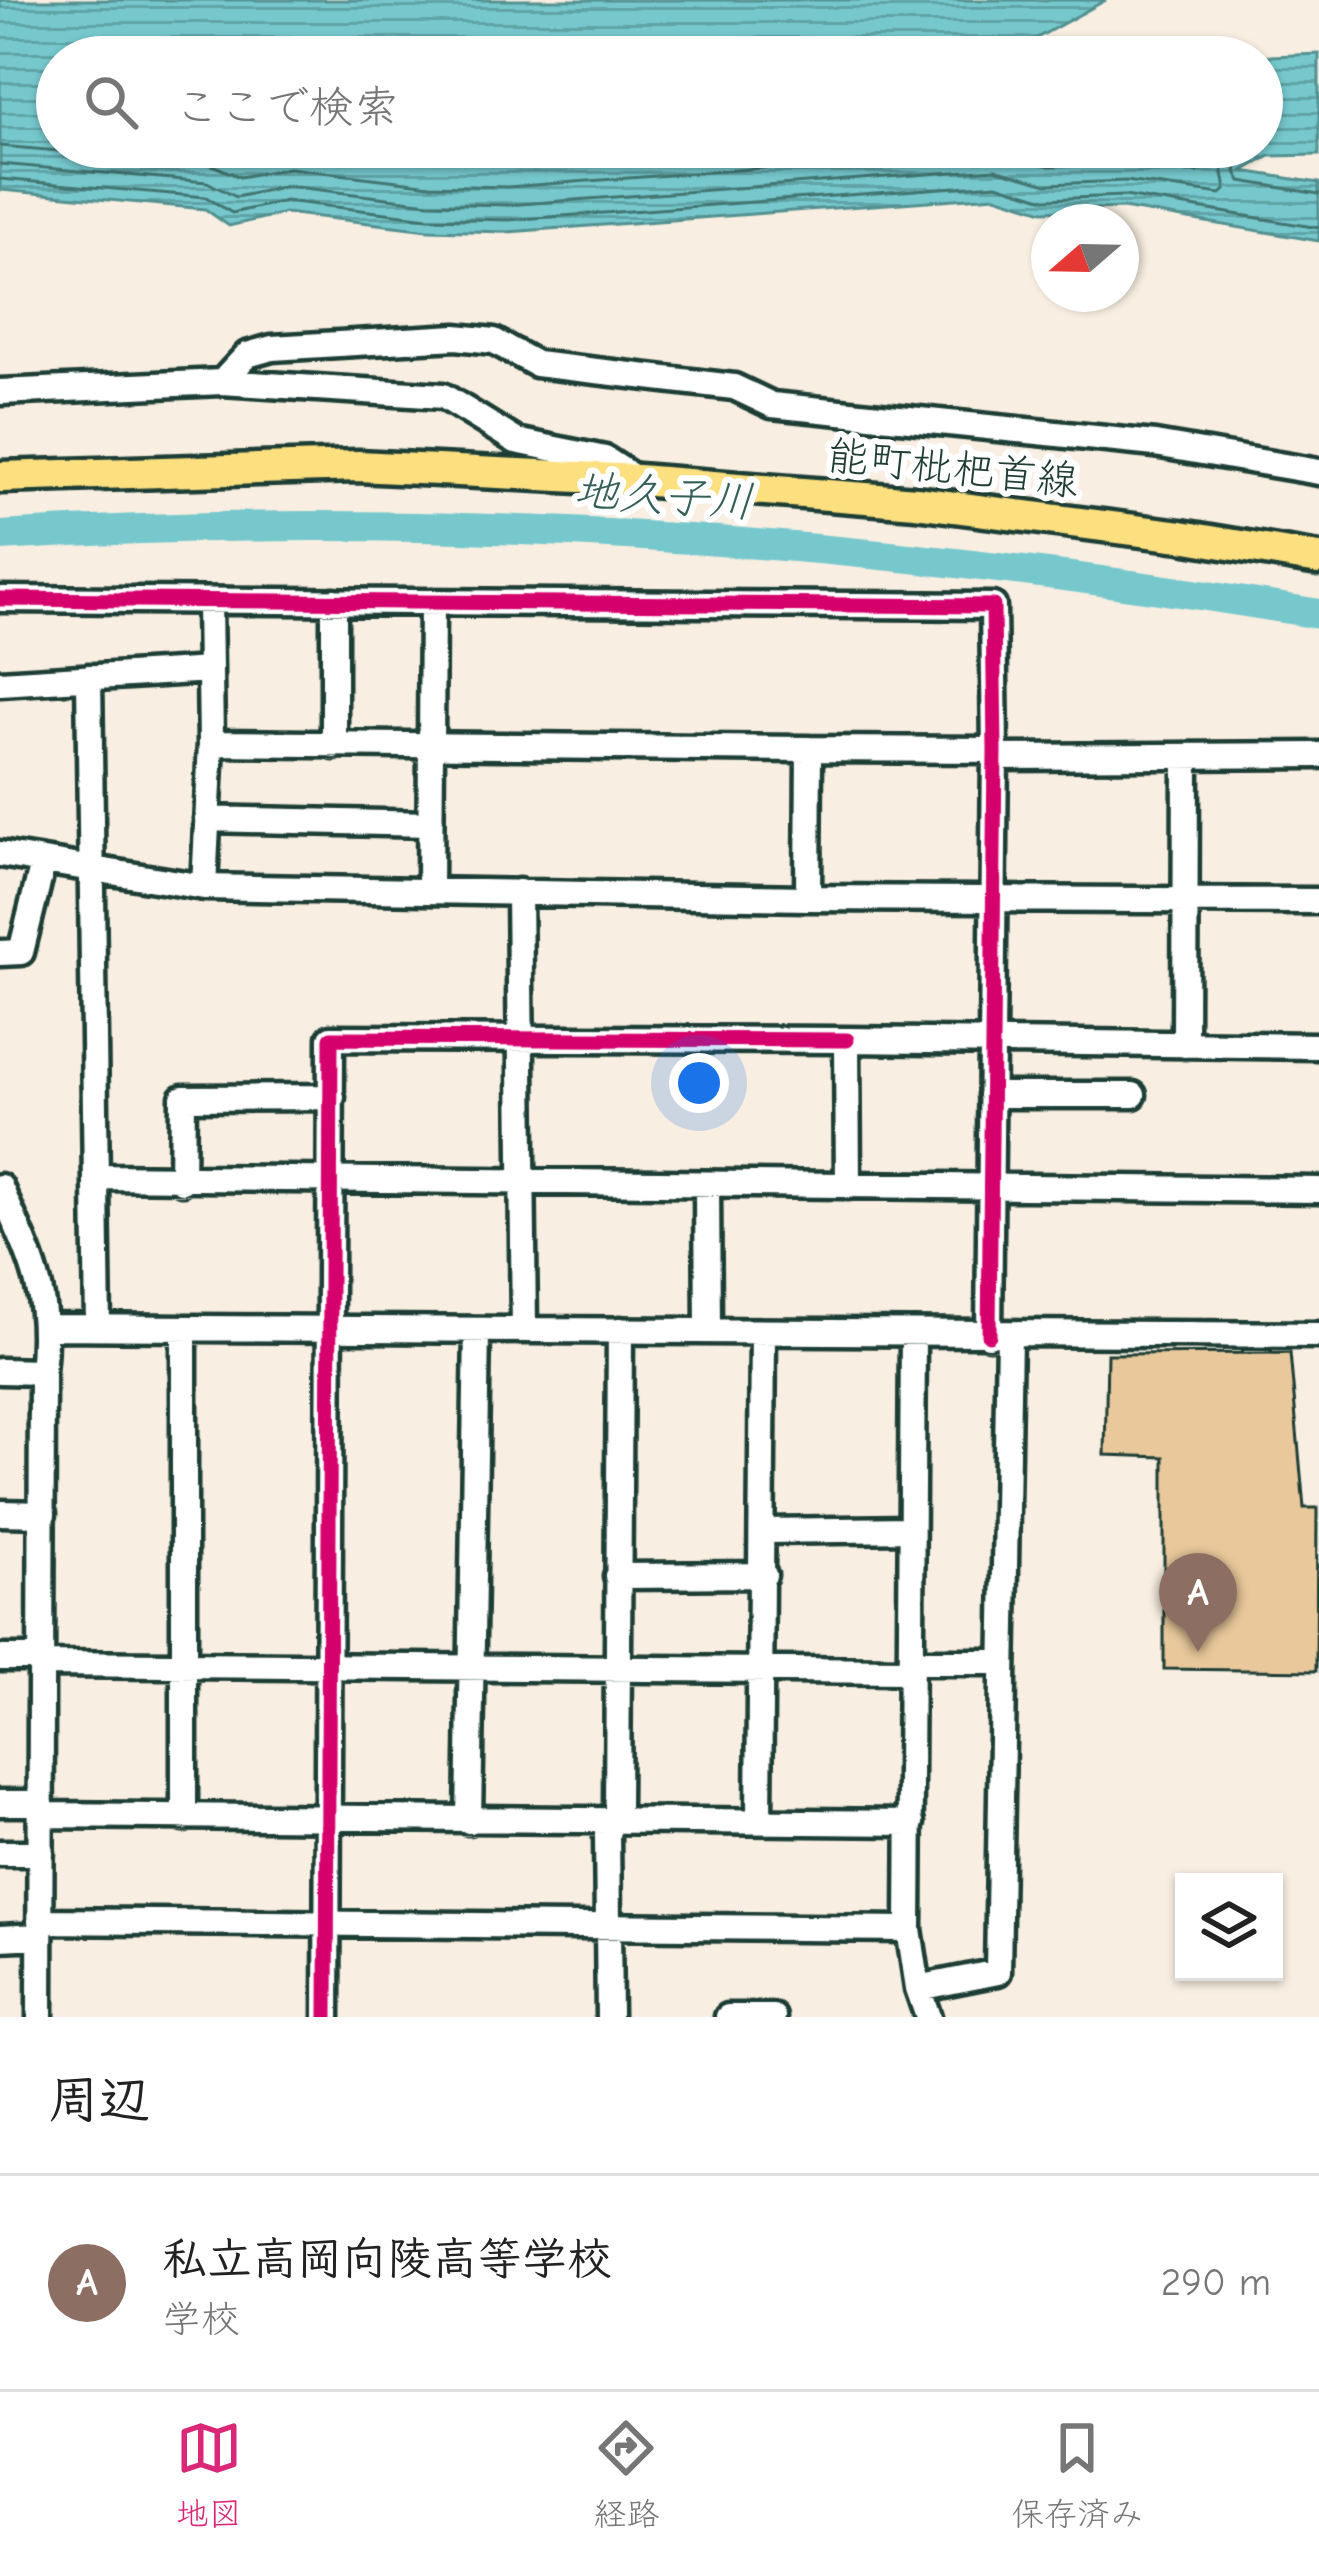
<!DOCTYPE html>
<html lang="ja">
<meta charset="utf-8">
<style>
body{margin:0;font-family:"Comic Neue","Klee One",sans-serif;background:#f2f2f2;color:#222}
.controls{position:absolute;right:36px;bottom:36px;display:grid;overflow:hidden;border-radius:0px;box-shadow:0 3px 9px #0004}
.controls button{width:108px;height:108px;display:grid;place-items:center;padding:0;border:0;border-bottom:3px solid #e0e0e0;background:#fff;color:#222;font:60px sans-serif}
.compass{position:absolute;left:1031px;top:204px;width:108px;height:108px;border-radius:50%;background:#fff;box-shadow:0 3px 9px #0004;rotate:250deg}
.you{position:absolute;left:699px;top:1083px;width:42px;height:42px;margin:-30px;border:9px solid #fff;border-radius:50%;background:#1a73e8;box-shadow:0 0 0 18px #1a73e833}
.badge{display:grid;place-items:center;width:78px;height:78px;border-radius:50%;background:#db2777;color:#fff;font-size:39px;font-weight:700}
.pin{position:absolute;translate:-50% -99px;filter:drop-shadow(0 3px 6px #0008)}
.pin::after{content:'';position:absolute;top:63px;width:42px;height:36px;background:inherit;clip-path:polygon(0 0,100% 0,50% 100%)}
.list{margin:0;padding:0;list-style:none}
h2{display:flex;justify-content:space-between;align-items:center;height:156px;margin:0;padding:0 48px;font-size:51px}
h2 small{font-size:39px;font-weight:400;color:#767676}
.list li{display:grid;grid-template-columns:78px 1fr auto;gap:36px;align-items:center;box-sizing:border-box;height:216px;padding:0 48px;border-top:3px solid #e0e0e0}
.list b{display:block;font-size:45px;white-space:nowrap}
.list p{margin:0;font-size:39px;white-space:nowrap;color:#767676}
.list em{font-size:39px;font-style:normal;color:#767676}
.icon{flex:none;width:66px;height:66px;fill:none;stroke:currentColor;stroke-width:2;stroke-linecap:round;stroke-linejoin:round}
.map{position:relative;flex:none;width:1319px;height:2017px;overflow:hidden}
.search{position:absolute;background:#fff;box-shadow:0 3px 9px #0004;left:36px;right:36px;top:36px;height:132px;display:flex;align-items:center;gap:30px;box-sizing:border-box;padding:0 42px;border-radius:66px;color:#767676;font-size:45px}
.sheet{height:372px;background:#fff}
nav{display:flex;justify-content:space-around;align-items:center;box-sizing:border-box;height:168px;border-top:3px solid #e0e0e0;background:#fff;font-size:33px;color:#767676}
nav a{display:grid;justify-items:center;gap:6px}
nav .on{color:#db2777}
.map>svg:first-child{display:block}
</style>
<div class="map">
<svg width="1319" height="2017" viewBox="0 0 1319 2017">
<defs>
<pattern id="water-rules" width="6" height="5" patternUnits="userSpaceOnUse" patternTransform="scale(3)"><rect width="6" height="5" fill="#76c8cd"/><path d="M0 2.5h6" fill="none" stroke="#60a4a7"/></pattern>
</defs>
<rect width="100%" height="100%" fill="#f8eee1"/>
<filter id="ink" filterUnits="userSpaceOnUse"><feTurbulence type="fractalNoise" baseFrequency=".00833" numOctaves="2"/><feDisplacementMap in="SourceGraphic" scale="24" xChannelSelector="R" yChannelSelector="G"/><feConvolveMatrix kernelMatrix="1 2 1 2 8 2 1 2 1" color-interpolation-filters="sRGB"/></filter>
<g filter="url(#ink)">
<path fill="url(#water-rules)" stroke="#539090" stroke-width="3" d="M0,0H1106L1002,57H57V147H1262V57H1241L1319,54V155L1270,156L1243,171L1319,183V241L1123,208L1043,211L996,196L508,232L428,230L285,213L229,226L205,209L0,190Z"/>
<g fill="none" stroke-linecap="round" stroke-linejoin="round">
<path stroke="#427571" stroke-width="3" d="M0,146L210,164L240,177L289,168L431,185L507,187L994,151L1050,166L1123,163L1197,172L1202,168L1208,147
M1260,147L1238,162L1236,172L1241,181L1319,194
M0,164L207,182L236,197L287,186L429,203L507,205L995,169L1047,184L1126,181L1221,194L1226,189L1221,163L1231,147
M0,179L206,197L232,213L285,201L428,218L508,220L997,184L1045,199L1125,196L1319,228"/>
<path stroke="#76c8cd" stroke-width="30" d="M0,536C440,508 884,541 1319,614"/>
</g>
<path fill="#e9c89b" stroke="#1f3d34" stroke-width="3" d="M1290,1353L1304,1508H1317L1316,1671L1164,1669V1457L1105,1455L1107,1354Z"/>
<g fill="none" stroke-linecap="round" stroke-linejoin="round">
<g stroke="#1f3d34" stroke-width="33">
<path id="minor" d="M222,382L247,355L272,348L456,337L494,341L536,364L734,387L772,405L1155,444L1319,472
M0,392L222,382L443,396L516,441L605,459L636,479
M0,599L993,606L995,750L989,1335
M334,601V746
M89,677L98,1327
M0,683L210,670
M211,743L809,749
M995,757L1319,755
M207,819L430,824
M0,854L204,887L808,898L1319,901
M204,887L211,743L209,601
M430,889L432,602
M519,892L524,1330
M808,898L809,749L995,750
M0,953L21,952L43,863
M1185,1045L1186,756
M991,1095H1133
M98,1177L1319,1190
M182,1181L183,1098L332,1097
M707,1185L708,1331
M848,1186L847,1040L1319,1046
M0,1187C31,1259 51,1291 42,1372L40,2017
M47,1327L1319,1335
M913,1334L909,1929L918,1988L928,2017
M0,1371L42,1372
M0,1513L43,1514
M765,1531L911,1529
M617,1576L764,1575
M0,1658H41
M910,1662H1003
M41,1664L910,1671
M0,1803H41
M41,1815L911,1823
M184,1818V1328
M759,1820L763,1332
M469,1821L477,1330
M0,1853H41
M40,1921L909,1929
M0,1938L39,1936
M918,1988L998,1972L1009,1335
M327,2017L331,1038L847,1040
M609,2017L607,1833L617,1811L620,1330
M728,2017H773"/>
</g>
<g stroke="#1f3d34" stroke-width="39">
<path id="major" d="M0,477L358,466L638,480L916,502L1181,536L1319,559"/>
</g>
<use href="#minor" stroke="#fff" stroke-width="24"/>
<use href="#major" stroke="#fce080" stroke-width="30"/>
<g stroke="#fff" stroke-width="22">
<path id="cycleway" d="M0,599L993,606L995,750L989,1335
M327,2017L331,1038L847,1040"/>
</g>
<use href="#cycleway" stroke="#d6006c" stroke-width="15"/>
</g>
</g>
<g text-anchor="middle" stroke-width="12" stroke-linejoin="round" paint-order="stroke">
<g font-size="42" fill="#1f3d34" stroke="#fff">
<text transform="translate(953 467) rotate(6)" y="15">能町枇杷首線</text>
</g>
<g font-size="45" font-style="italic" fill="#35605a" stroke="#fff">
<text transform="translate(664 495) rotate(4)" y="16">地久子川</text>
</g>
</g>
</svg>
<div class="controls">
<button><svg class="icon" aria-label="layers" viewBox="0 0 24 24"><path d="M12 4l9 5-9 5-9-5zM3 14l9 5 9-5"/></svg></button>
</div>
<svg class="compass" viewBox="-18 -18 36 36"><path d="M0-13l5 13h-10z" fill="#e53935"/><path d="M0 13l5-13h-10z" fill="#767676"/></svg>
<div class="you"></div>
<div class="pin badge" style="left:1198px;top:1652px;background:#8d6e63">A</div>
<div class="search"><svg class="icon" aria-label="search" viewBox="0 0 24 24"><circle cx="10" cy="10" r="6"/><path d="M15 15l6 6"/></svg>ここで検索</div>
</div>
<section class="sheet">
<h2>周辺<small></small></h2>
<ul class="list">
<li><span class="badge" style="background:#8d6e63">A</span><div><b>私立高岡向陵高等学校</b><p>学校</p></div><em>290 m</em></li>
</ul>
</section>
<nav>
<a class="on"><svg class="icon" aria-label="map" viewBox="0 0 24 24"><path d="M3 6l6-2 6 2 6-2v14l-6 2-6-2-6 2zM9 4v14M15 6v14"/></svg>地図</a>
<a><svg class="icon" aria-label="directions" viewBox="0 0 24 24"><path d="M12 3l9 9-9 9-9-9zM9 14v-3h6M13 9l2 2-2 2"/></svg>経路</a>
<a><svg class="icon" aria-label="saved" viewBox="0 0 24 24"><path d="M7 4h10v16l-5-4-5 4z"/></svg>保存済み</a>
</nav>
